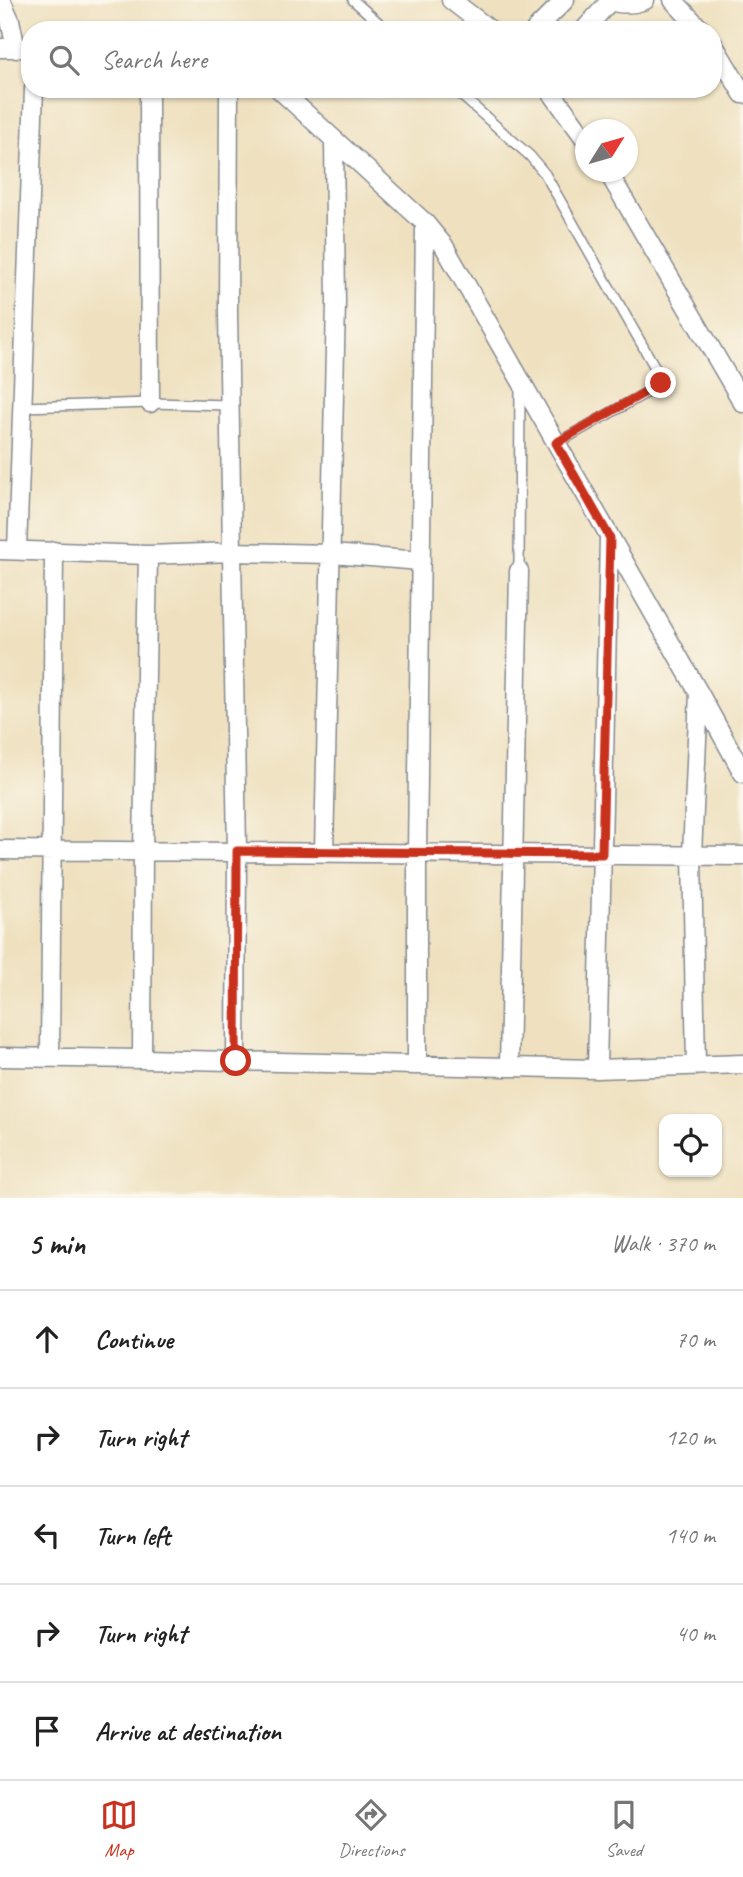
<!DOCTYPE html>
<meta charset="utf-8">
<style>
body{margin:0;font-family:Caveat,sans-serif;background:#f6f6f6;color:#222}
.controls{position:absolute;right:21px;bottom:21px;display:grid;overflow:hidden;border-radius:14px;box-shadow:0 2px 5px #0004}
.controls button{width:63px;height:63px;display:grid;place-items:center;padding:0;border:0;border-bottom:2px solid #e0e0e0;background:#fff;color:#222;font:35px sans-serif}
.compass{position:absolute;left:575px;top:119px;width:63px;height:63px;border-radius:50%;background:#fff;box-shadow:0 2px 5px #0004;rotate:53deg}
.stop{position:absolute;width:21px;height:21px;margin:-16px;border:5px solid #c8321e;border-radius:50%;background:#fff}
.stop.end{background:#c8321e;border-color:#fff;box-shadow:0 2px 7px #0008}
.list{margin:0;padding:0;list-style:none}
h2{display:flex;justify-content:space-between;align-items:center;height:91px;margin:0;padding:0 28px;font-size:30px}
h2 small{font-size:23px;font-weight:400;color:#767676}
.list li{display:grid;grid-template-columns:46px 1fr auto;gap:21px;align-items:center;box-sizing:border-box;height:98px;padding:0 28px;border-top:2px solid #e0e0e0}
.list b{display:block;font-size:26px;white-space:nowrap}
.list em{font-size:23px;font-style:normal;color:#767676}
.icon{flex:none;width:38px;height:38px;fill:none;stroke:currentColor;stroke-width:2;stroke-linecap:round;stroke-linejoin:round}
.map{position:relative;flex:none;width:743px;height:1198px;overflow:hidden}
.search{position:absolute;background:#fff;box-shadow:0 2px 5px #0004;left:21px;right:21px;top:21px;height:77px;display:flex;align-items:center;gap:18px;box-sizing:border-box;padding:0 24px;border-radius:28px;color:#767676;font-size:26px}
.sheet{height:581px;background:#fff}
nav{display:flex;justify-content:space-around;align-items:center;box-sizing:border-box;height:98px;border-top:2px solid #e0e0e0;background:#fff;font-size:19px;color:#767676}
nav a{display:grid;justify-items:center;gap:4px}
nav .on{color:#c8321e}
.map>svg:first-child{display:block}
</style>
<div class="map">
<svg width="743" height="1198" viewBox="0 0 743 1198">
<rect width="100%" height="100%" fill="#fbf7ec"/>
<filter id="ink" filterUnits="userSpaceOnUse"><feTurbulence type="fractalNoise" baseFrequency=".0143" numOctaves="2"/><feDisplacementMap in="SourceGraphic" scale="14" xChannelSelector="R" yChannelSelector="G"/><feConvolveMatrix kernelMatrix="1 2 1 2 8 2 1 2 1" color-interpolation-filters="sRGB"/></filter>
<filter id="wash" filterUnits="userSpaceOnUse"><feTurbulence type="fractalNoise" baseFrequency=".00686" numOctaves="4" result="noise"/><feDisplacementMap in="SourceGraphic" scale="28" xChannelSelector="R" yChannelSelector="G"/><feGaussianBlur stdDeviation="1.57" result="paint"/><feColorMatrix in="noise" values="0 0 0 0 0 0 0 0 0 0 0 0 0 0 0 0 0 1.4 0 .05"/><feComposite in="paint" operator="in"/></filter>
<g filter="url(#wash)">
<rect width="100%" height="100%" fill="#efe1c0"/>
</g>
<g filter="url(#ink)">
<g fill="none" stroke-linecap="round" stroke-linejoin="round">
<g stroke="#85888f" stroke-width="12">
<path id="lane" d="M353,0L387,30
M454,89L530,156L545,174L661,378L660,385L557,443
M23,407L150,403L230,405
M519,571L520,385"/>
</g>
<g stroke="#85888f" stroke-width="21">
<path id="street" d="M1,0L10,20L16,49
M451,0L490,30
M608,0C621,5 632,5 645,0
M673,0L701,30
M535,30L565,0
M584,30L610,1
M713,44L743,94
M0,48H30
M149,89L150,403
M229,89L228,312L237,851L236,1061
M279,89L425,223L444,246L699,693L743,773
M549,89L586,140
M608,172L743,403
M0,550L148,555L232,552L332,554L421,561
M17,550L34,89
M0,850L743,856
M324,852L336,302L334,141
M0,1057L142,1059L597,1069L743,1064
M50,1058L54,551
M142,1059L143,851L148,555
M417,1065V853L425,223
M696,1066L692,855L699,693
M509,1067L519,571
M597,1069L609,538"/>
</g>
<use href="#lane" stroke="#fff" stroke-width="9"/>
<use href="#street" stroke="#fff" stroke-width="18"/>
</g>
</g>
<g fill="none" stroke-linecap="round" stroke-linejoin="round" filter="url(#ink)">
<path stroke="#c8321e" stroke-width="9" d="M236,1061L237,851L602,854L610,538L556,443L661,383"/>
</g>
</svg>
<div class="controls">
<button><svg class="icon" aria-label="locate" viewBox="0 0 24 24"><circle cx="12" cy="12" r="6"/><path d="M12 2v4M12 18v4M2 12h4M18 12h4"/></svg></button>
</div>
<svg class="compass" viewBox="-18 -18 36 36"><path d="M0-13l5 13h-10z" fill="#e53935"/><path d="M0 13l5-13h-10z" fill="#767676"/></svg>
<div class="stop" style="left:236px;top:1061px"></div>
<div class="stop end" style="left:661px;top:383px"></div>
<div class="search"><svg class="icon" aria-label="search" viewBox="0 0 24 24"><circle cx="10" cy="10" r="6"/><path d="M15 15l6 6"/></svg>Search here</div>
</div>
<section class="sheet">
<h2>5 min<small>Walk · 370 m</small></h2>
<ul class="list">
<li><svg class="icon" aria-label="ahead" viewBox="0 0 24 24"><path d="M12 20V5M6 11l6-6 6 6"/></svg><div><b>Continue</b></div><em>70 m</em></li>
<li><svg class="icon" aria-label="right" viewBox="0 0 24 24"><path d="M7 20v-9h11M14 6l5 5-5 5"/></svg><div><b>Turn right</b></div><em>120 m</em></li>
<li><svg class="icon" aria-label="left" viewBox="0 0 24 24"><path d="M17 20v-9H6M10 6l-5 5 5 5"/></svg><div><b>Turn left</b></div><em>140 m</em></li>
<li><svg class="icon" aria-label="right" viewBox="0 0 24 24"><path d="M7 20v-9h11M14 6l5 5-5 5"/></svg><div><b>Turn right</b></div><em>40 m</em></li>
<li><svg class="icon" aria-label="arrive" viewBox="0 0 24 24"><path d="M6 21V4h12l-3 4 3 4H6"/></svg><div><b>Arrive at destination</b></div></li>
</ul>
</section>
<nav>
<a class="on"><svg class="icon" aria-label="map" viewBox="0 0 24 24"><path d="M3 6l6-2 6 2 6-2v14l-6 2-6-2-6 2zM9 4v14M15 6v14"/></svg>Map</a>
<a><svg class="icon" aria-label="directions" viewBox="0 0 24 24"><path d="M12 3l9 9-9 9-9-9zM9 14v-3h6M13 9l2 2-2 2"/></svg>Directions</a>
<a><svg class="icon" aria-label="saved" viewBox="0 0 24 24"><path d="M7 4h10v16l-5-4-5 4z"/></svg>Saved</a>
</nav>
